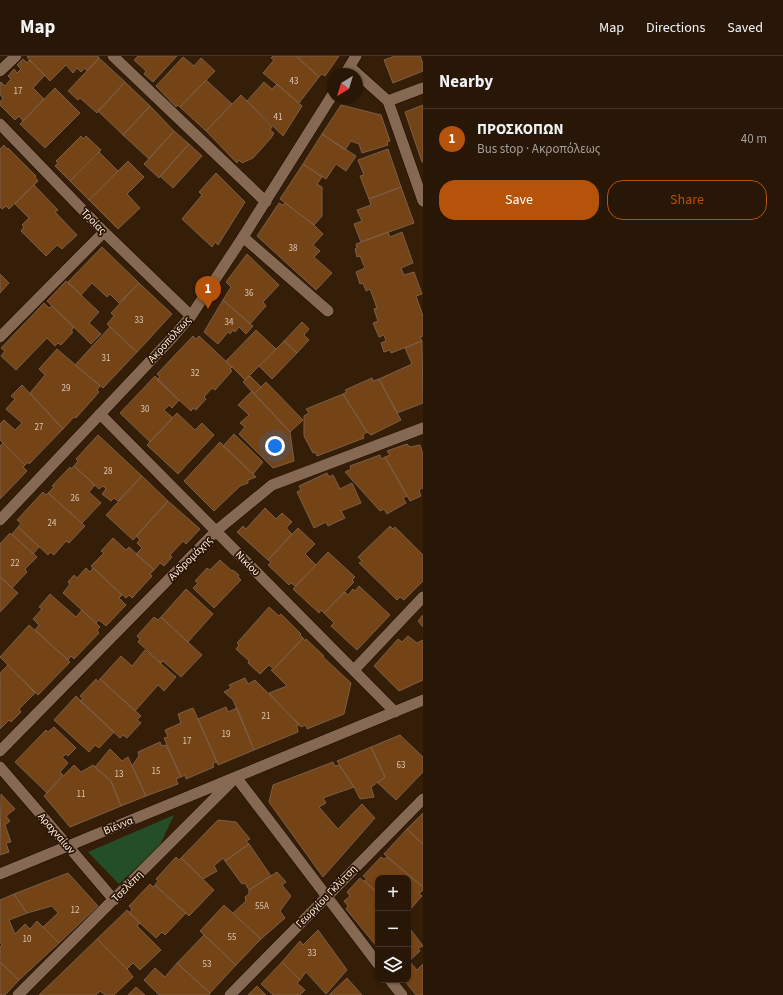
<!DOCTYPE html>
<meta charset="utf-8">
<style>
body{margin:0;font-family:"Source Sans 3",sans-serif;background:#301f10;color:#f1f3f6}
.controls{position:absolute;right:12px;bottom:12px;display:grid;overflow:hidden;border-radius:8px;box-shadow:0 1px 3px #0004}
.controls button{width:36px;height:36px;display:grid;place-items:center;padding:0;border:0;border-bottom:1px solid #443528;background:#281606;color:#f1f3f6;font:20px sans-serif}
.compass{position:absolute;left:327px;top:12px;width:36px;height:36px;border-radius:50%;background:#281606;box-shadow:0 1px 3px #0004;rotate:218deg}
.you{position:absolute;left:275px;top:390px;width:14px;height:14px;margin:-10px;border:3px solid #fff;border-radius:50%;background:#1a73e8;box-shadow:0 0 0 6px #1a73e833}
.badge{display:grid;place-items:center;width:26px;height:26px;border-radius:50%;background:#b45309;color:#fff;font-size:13px;font-weight:700}
.pin{position:absolute;translate:-50% -33px;filter:drop-shadow(0 1px 2px #0008)}
.pin::after{content:'';position:absolute;top:21px;width:14px;height:12px;background:inherit;clip-path:polygon(0 0,100% 0,50% 100%)}
.list{margin:0;padding:0;list-style:none}
h2{display:flex;justify-content:space-between;align-items:center;height:52px;margin:0;padding:0 16px;font-size:17px}
h2 small{font-size:13px;font-weight:400;color:#a59f9b}
.list li{display:grid;grid-template-columns:26px 1fr auto;gap:12px;align-items:center;box-sizing:border-box;height:60px;padding:0 16px;border-top:1px solid #443528}
.list b{display:block;font-size:15px;white-space:nowrap}
.list p{margin:0;font-size:13px;white-space:nowrap;color:#a59f9b}
.list em{font-size:13px;font-style:normal;color:#a59f9b}
.actions{display:flex;gap:8px;padding:12px 16px}
.actions a{flex:1;padding:9px 0;border:1px solid #b45309;border-radius:16px;text-align:center;font-size:14px;color:#b45309}
.actions .main{background:#b45309;color:#fff}
.icon{flex:none;width:22px;height:22px;fill:none;stroke:currentColor;stroke-width:2;stroke-linecap:round;stroke-linejoin:round}
.map{position:relative;flex:none;width:423px;height:939px;overflow:hidden}
header{display:flex;align-items:center;gap:24px;box-sizing:border-box;height:56px;padding:0 20px;background:#281606;border-bottom:1px solid #443528}
header strong{font-size:19px}
nav{display:flex;gap:22px;margin-inline-start:auto;font-size:14px}
main{display:flex}
aside{flex:1;background:#281606}
.map>svg:first-child{display:block}
</style>
<header>
<strong>Map</strong>
<nav><a>Map</a><a>Directions</a><a>Saved</a></nav>
</header>
<main>
<div class="map">
<svg width="423" height="939" viewBox="0 0 423 939">
<rect width="100%" height="100%" fill="#351e08"/>
<path fill="#234e27" d="M174,759L159,791L119,828L88,796Z"/>
<path fill="#744416" stroke="#7b5f49" d="M28,0H98L99,2L87,15L85,12L81,16L77,12L73,17L66,9L50,25L27,1Z
M138,0H177L153,26L144,18L146,15L134,4Z
M273,0H296L319,21L299,47L263,17L274,4L271,2Z
M296,0H339L325,20L322,18L319,21Z
M395,0H420L423,8V15L393,27L384,4Z
M183,1L194,10L201,2L215,15L180,51L178,49L176,51L156,30Z
M99,2L125,26L97,57L80,42L78,44L68,35Z
M23,3L27,7L29,4L45,19L33,32L44,43L23,65L19,60L15,64L0,49V46L3,42L0,39V27L1,26L5,30L11,23L8,20L14,13L17,17L21,13L17,9Z
M206,24L232,48L206,75L180,51Z
M125,26L150,50L123,79L98,55Z
M264,26L272,33L277,28L302,50L283,80L247,45Z
M55,32L80,57L45,92L20,68Z
M241,39L272,71L270,74L274,77L271,82L253,102L242,107L239,104L237,107L206,75Z
M341,49L381,59L390,85L387,86L388,89L362,97L359,88L351,85L345,94L322,78Z
M423,49V106H422L405,56Z
M150,50L174,75L149,103L123,79Z
M174,75L189,88L159,122L144,108Z
M322,78L356,100L346,115L336,108L326,123L303,108Z
M81,80L83,83L86,80L101,94L70,125L55,110L58,107L56,105Z
M189,88L202,100L173,132L160,120Z
M4,89L7,93L8,92L36,120L35,121L38,125L9,153L6,150L2,153L0,151V93Z
M388,93L401,131L369,143L360,120L364,119L358,104Z
M99,96L118,115L89,144L70,125Z
M128,105L144,121L127,138L140,152L118,173L89,144Z
M303,108L322,121L317,128L322,131V160L314,169L280,143Z
M216,117L245,146L218,189L215,186L212,191L182,163L202,139L199,136Z
M34,129L58,154L55,156L77,179L62,193L57,189L46,200L21,175L24,171L22,169L29,162L15,148Z
M401,131L414,167L361,186L354,168L362,165L357,154L371,149L369,143Z
M279,147L283,149L285,147L314,169L323,178L313,189L320,195L314,201L332,217L316,234L257,180Z
M388,176L390,181L402,176L413,207L401,212L404,219L414,216L422,238L416,240L423,260V280L420,281L422,285L391,297L390,294L384,296L381,287L386,285L384,279L379,281L373,267L378,265L374,253L377,252L370,233L366,235L363,227L360,228L356,216L365,212L360,200L357,201L355,193L357,192L356,188Z
M102,191L139,227L119,247L110,238L107,241L92,227L81,239L68,226Z
M247,198L279,229L263,246L266,250L250,268L223,244L231,231L226,226Z
M0,218L9,227L0,237Z
M66,225L99,256L89,267L101,278L91,288L47,245Z
M139,227L172,258L137,296L107,268L114,260L111,257Z
M223,244L253,270L246,278L239,271L235,276L233,274L230,278L228,276L218,288L204,276Z
M44,247L49,252L52,250L74,271L71,275L73,276L61,289L58,287L55,290L47,282L16,314L1,300L5,295L1,292Z
M302,266L309,273L304,279L309,284L297,297L284,285Z
M110,271L137,296L103,332L75,309Z
M256,274L276,293L245,324L226,305Z
M193,280L196,283L199,280L232,311L230,313L232,315L215,334L212,332L204,341L206,343L196,354L193,352L191,355L157,324L160,321L157,318Z
M284,285L297,297L272,323L259,310Z
M422,285L423,347L397,357L379,323L412,308L405,292Z
M57,293L100,330L97,334L99,336L76,362L74,361L63,373L30,337L45,319L39,313Z
M155,320L179,344L172,352L169,349L164,354L173,362L150,386L120,357Z
M250,320L261,331L254,338L243,326Z
M372,322L373,325L379,323L401,364L371,379L367,376L343,338L347,336L345,334Z
M266,326L303,364L290,376L254,338Z
M22,329L63,373L29,408L28,406L25,409L0,384V368L4,364L15,374L22,367L6,353L15,343L11,340Z
M252,335L290,376L294,405L273,412L239,378L245,371L240,367L249,359L238,349Z
M343,338L367,376L363,379L364,382L317,400L315,396L313,397L304,380V360L309,357L306,353Z
M177,357L195,374L202,367L214,379L178,418L147,389Z
M234,378L263,406L253,418L223,390Z
M98,379L142,420L118,445L114,442L111,445L102,438L106,433L103,430L99,433L74,410L78,405L76,403Z
M220,386L256,421L248,424V427L240,430L214,455L184,425Z
M3,387L25,409L23,411L27,415L0,443V390Z
M407,388L410,391L420,389L423,398V432L419,434L421,440L410,445L385,401L390,399L387,395Z
M380,399L381,403L385,401L407,440L403,442L406,447L387,458L384,453L380,455L345,416L351,413L350,410Z
M74,410L95,429L89,436L101,447L82,467L48,437L54,431L52,430L70,411L71,413Z
M327,417L329,421L333,419L340,433L352,427L361,447L341,455L345,462L328,470L326,466L314,472L297,436L301,434L299,430Z
M142,420L168,445L133,484L106,459Z
M43,436L46,439L48,437L85,470L69,487L66,485L54,499L50,496L48,499L18,471L21,467L17,464Z
M168,445L200,473L186,488L183,485L170,499L172,501L164,510L160,507L154,514L136,498L142,492L137,487L140,484L136,480Z
M265,452L276,463L282,457L292,466L286,472L292,478L268,504L237,476L243,470L246,473Z
M390,470L393,473L395,471L423,499V525L404,544L400,541L397,544L359,507L362,505L358,501Z
M18,471L39,491L33,498L12,478Z
M298,472L315,488L305,498L316,509L295,530L291,527L289,529L268,509L271,506L268,504Z
M10,477L37,501L25,513L27,516L12,532L0,521V488Z
M113,482L126,494L129,491L154,514L150,518L152,520L132,542L129,539L126,542L91,510L104,497L101,495Z
M328,496L355,521L352,524L354,526L324,557L321,554L319,557L293,533Z
M220,504L232,515L233,514L239,519L238,521L241,524L214,552L193,532L198,527L195,525L207,512L210,514Z
M86,512L90,516L93,512L122,539L119,542L126,549L106,570L99,564L96,567L63,537L70,528L68,526L74,519L77,522Z
M0,521L18,537L0,556Z
M359,530L390,559L357,594L331,570L334,567L324,557L345,536L348,539L353,533L355,535Z
M186,533L213,558L188,586L161,561Z
M50,538L76,561L82,554L100,571L97,574L99,577L74,603L71,600L68,604L35,574L39,569L33,563L42,553L39,551Z
M269,551L279,560L281,558L301,578L300,579L303,582L274,613L269,609L260,618L248,607L249,605L236,593L239,589L237,587Z
M423,559V571L418,565Z
M154,561L158,564L161,561L202,599L181,621L163,605L161,607L138,586L140,583L137,580Z
M29,569L70,606L38,639L0,601Z
M408,580L417,587L423,584V624L399,635L374,610L398,583L402,586Z
M303,582L305,585L306,583L324,600L323,601L351,627L344,658L307,673L306,669L301,671L269,637L287,630L271,614L274,613Z
M145,594L176,621L164,635L158,629L135,655L100,623L121,600L132,610Z
M8,609L35,637L19,653L21,656L11,666L9,664L0,673V628L1,627L0,626V617Z
M245,622L248,628L255,624L300,669H297L298,676L254,694L233,644L224,636L231,632L229,629Z
M96,623L98,626L100,623L141,660L137,664L141,667L127,682L123,679L120,682L80,645L83,643L80,640Z
M76,640L114,676L99,692L95,689L89,696L54,664Z
M226,651L228,656L237,652L254,694L218,709L198,663Z
M193,652L217,706L213,707L214,711L186,723L185,719L181,721L164,682L168,681L165,674L181,667L178,658Z
M54,671L76,692L68,700L66,698L62,701L68,707L60,716L63,719L47,737L15,706L46,674L48,676Z
M400,679L423,701V716L396,744L378,727L385,721L371,691Z
M160,686L162,690L166,689L181,721L176,723L178,728L146,740L132,710L139,700L138,696Z
M371,691L385,721L371,731L374,741L360,743L354,731L337,705Z
M110,693L122,705L128,701L146,740L121,750L111,725L95,711Z
M333,706L335,710L339,709L354,731L323,742L326,747L319,751L338,773L362,748L375,762L323,821L269,746L273,729Z
M74,709L81,716L93,709L111,725L121,750L70,771L44,740Z
M1,738L15,753L6,760L10,765L5,769L11,786L6,787L9,796L0,799Z
M423,757V788L407,773Z
M218,764L236,766L250,783L246,785L249,788L225,805L223,802L214,810L217,815L203,823L181,802Z
M407,773L423,788V831L384,798Z
M249,788L271,820L249,834L245,827L242,828L225,805Z
M176,801L179,804L181,802L214,834L189,860L155,829L158,825L156,823Z
M381,801L384,803L387,801L423,831V834L419,838L422,840L408,856V822H378V837L364,825L367,823L363,820Z
M277,816L286,826L282,829L291,840L280,855L285,862L261,883L233,857L246,845L245,841L249,838V834Z
M68,817L98,850L59,887L43,871L58,857L52,850L27,857L14,838Z
M360,822L378,837V892L346,853L348,850L344,845L350,840L347,836Z
M150,828L153,831L155,829L186,857L165,879L162,876L156,882L129,857L132,853L129,850Z
M14,838L27,857L9,864L15,878L25,868L30,873L37,865L59,887L19,924L0,906V891L2,889L0,887V844Z
M224,849L261,883L236,909L200,875Z
M127,854L140,867L137,870L161,894L140,914L133,907L127,913L97,883Z
M408,870L423,890L418,892L420,895L408,906Z
M318,874L347,914L326,938L306,916L300,924L282,906L300,885L303,889Z
M204,879L236,909L210,937L177,907Z
M97,883L127,913L133,921L114,939H105L100,935L96,939H39Z
M409,905L417,914L423,908V939H416L404,924H408V906Z
M0,906L19,924L5,939H0Z
M282,906L300,924L297,927L305,934L300,939H273L261,928Z
M177,907L210,937L209,939H159L144,924L155,912L165,921Z
M347,922L362,939H329Z
M257,930L266,939H248Z
M136,931L145,939H128Z"/>
<g fill="none" stroke-linecap="round" stroke-linejoin="round">
<g stroke="#1c0700" stroke-width="12">
<path id="service" d="M243,181L328,255
M354,614L423,541"/>
</g>
<g stroke="#1c0700" stroke-width="12">
<path id="minor" d="M113,0L266,146
M350,11L388,45L423,145
M0,15L16,0
M388,45L423,32
M0,68L104,176L191,260
M0,281L104,176
M100,358L395,656
M0,695L216,475L272,429L423,372
M236,721L378,908
M114,844L68,790L423,644
M390,924L402,939
M18,939L233,724
M230,939L423,743"/>
</g>
<g stroke="#1c0700" stroke-width="12">
<path id="tertiary" d="M345,18L356,0
M0,464L172,282L191,260L243,181L333,38
M0,711L68,790L0,818"/>
</g>
<use href="#service" stroke="#856952" stroke-width="11"/>
<use href="#minor" stroke="#856952" stroke-width="11"/>
<use href="#tertiary" stroke="#856952" stroke-width="11"/>
</g>
<g text-anchor="middle" stroke-width="3.5" stroke-linejoin="round" paint-order="stroke">
<g font-size="9" fill="#dbc5b1">
<text x="294" y="28">43</text>
<text x="18" y="38">17</text>
<text x="278" y="64">41</text>
<text x="293" y="195">38</text>
<text x="249" y="240">36</text>
<text x="139" y="267">33</text>
<text x="229" y="269">34</text>
<text x="106" y="305">31</text>
<text x="195" y="320">32</text>
<text x="66" y="335">29</text>
<text x="145" y="356">30</text>
<text x="39" y="374">27</text>
<text x="108" y="418">28</text>
<text x="75" y="445">26</text>
<text x="52" y="470">24</text>
<text x="15" y="510">22</text>
<text x="266" y="663">21</text>
<text x="226" y="681">19</text>
<text x="187" y="688">17</text>
<text x="401" y="712">63</text>
<text x="156" y="718">15</text>
<text x="119" y="721">13</text>
<text x="81" y="741">11</text>
<text x="262" y="853">55Α</text>
<text x="75" y="857">12</text>
<text x="232" y="884">55</text>
<text x="27" y="886">10</text>
<text x="312" y="900">33</text>
<text x="207" y="911">53</text>
</g>
<g font-size="11" fill="#fdf0e5" stroke="#2b1401">
<text transform="translate(94 165) rotate(46)" y="4">Τροίας</text>
<text transform="translate(169 283) rotate(-48)" y="4">Ακροπόλεως</text>
<text transform="translate(190 502) rotate(-45)" y="4">Ανδρομάχης</text>
<text transform="translate(248 507) rotate(45)" y="4">Νικίου</text>
<text transform="translate(118 769) rotate(-22)" y="4">Βιέννα</text>
<text transform="translate(57 777) rotate(49)" y="4">Αραχναίων</text>
<text transform="translate(127 830) rotate(-45)" y="4">Τσελέπη</text>
<text transform="translate(326 840) rotate(-46)" y="4">Γεωργίου Γκλύτση</text>
</g>
</g>
</svg>
<div class="controls">
<button>+</button>
<button>−</button>
<button><svg class="icon" aria-label="layers" viewBox="0 0 24 24"><path d="M12 4l9 5-9 5-9-5zM3 14l9 5 9-5"/></svg></button>
</div>
<svg class="compass" viewBox="-18 -18 36 36"><path d="M0-13l5 13h-10z" fill="#e53935"/><path d="M0 13l5-13h-10z" fill="#a59f9b"/></svg>
<div class="you"></div>
<div class="pin badge" style="left:208px;top:253px">1</div>
</div>
<aside>
<h2>Nearby<small></small></h2>
<ul class="list">
<li><span class="badge">1</span><div><b>ΠΡΟΣΚΟΠΩΝ</b><p>Bus stop · Ακροπόλεως</p></div><em>40 m</em></li>
</ul>
<div class="actions"><a class="main">Save</a><a>Share</a></div>
</aside>
</main>
